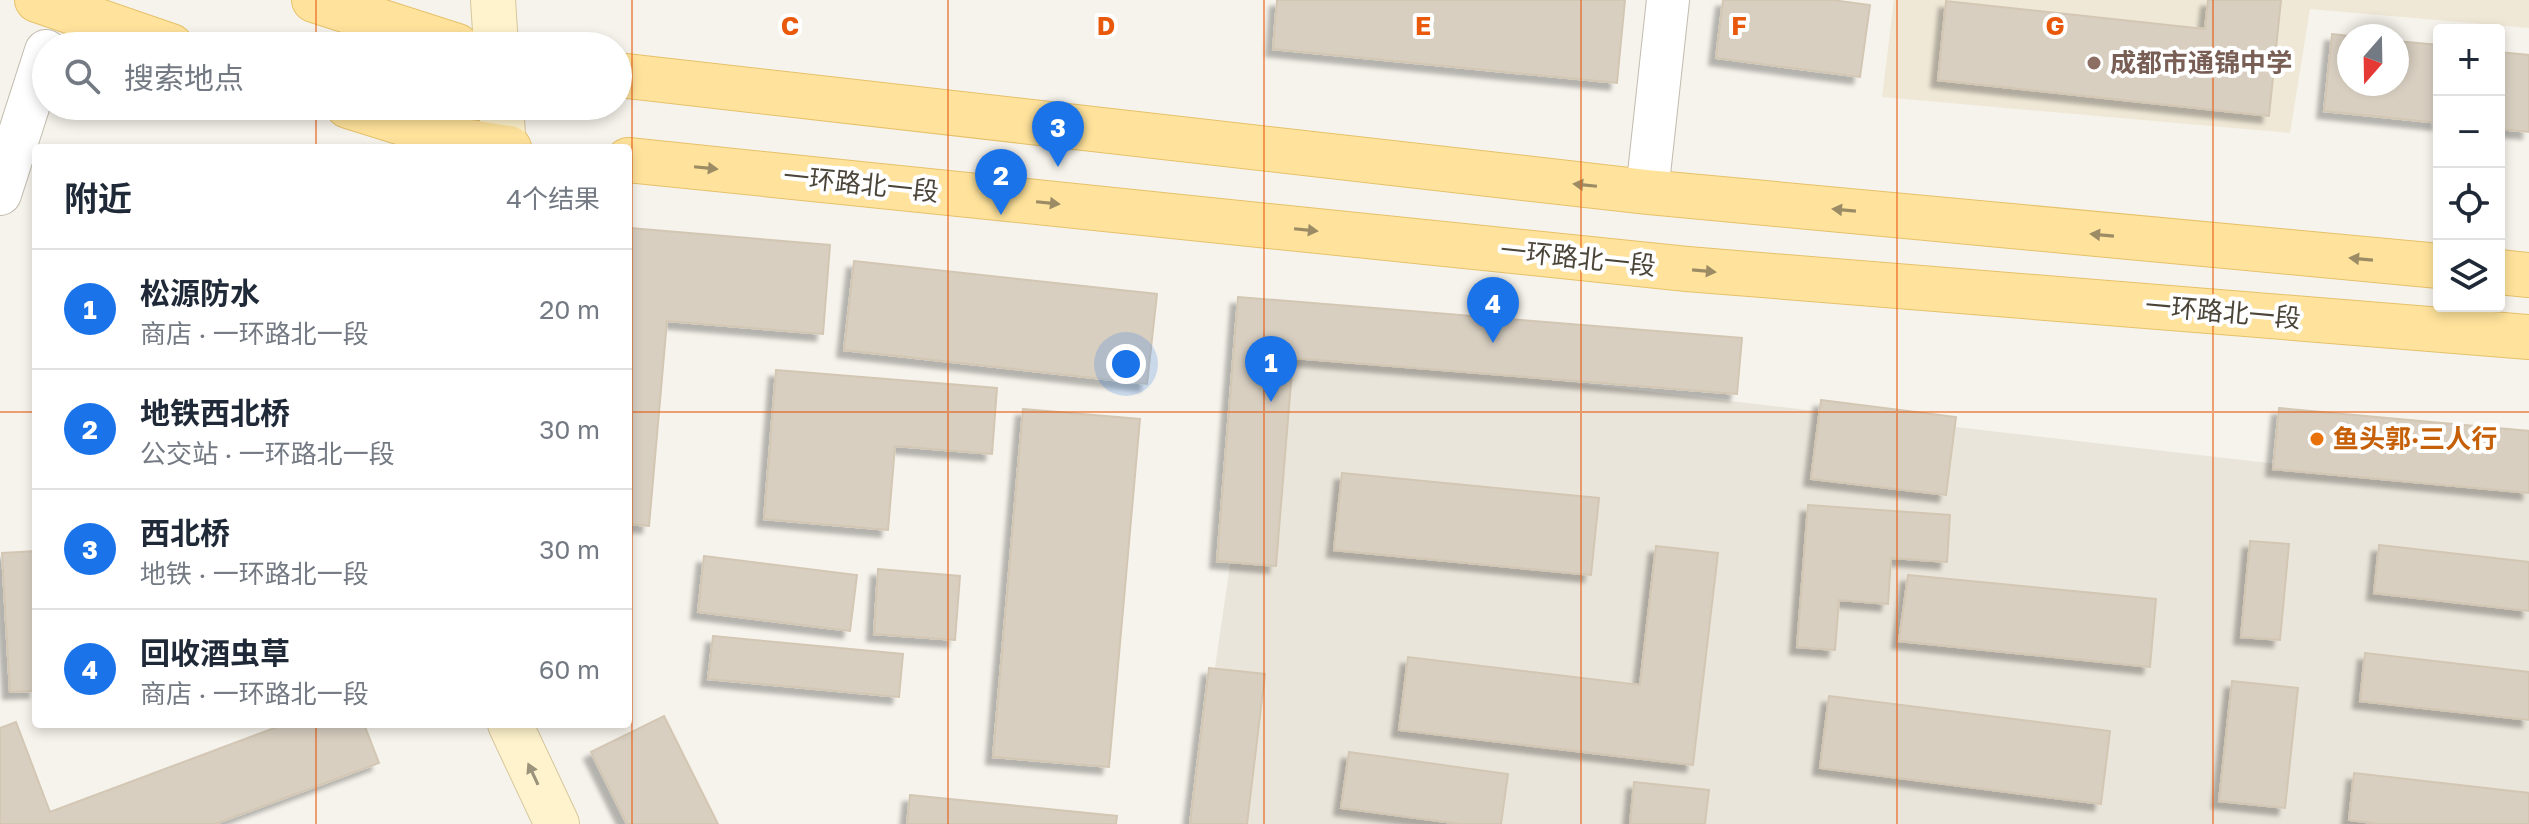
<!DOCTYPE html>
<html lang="zh">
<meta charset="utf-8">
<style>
body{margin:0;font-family:"Golos Text","Noto Sans SC",sans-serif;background:#f6f6f7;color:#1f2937}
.controls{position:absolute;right:24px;top:24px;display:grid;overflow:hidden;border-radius:8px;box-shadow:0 4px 12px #0003}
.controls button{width:72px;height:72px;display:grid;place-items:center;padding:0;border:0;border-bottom:2px solid #e0e1e3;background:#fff;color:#1f2937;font:40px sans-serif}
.compass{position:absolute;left:2337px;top:24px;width:72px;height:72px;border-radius:50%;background:#fff;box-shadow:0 4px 12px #0003;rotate:200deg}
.you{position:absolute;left:1126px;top:364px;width:28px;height:28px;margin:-20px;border:6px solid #fff;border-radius:50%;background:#1a73e8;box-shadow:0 0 0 12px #1a73e833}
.badge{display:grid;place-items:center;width:52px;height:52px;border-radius:50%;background:#1a73e8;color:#fff;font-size:26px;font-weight:700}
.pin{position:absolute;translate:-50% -66px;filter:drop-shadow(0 2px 4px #0008)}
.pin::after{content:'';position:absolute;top:42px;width:28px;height:24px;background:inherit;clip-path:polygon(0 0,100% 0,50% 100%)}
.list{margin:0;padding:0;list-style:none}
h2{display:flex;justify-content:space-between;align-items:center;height:104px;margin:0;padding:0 32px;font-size:34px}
h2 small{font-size:26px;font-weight:400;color:#747a83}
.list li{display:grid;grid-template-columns:52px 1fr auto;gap:24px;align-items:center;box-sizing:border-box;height:120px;padding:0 32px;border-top:2px solid #e0e1e3}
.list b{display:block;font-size:30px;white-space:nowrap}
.list p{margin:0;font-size:26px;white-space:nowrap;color:#747a83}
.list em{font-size:26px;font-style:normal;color:#747a83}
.icon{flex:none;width:44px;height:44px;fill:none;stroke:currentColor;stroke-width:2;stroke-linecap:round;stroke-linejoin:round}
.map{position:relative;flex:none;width:2529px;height:824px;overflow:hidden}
.search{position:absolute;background:#fff;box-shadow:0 4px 12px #0003;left:32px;top:32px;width:600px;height:88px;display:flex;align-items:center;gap:20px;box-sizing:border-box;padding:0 28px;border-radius:44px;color:#747a83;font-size:30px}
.panel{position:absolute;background:#fff;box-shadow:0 4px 12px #0003;left:32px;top:144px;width:600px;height:584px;border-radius:8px}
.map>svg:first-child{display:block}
</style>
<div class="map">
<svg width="2529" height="824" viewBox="0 0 2529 824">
<defs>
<filter id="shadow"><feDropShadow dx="-7" dy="7" stdDeviation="2" flood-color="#0004"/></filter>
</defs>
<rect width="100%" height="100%" fill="#f6f3ec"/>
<path fill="#eae5da" d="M1262,347L2529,493V824H1192Z"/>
<path fill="#efe8d6" d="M1894,0H2529V28L2310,9L2290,133L1882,97Z"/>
<path fill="#d8cfc1" stroke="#d3c7b4" stroke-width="2" filter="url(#shadow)" d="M1277,0H1625L1617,83L1273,49Z
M1723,0H1832L1870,5L1860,77L1716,58Z
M2208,0H2281L2269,116L1938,80L1946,1L2205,29Z
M2332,34L2349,36V84H2397V41L2439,45V123L2324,111Z
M2499,52L2529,55V132L2499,129Z
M630,228L830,245L823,334L667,321L649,526L628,524Z
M854,261L1157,294L1147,384L844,350Z
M1238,297L1742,338L1737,394L1293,358L1276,566L1217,561Z
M776,370L997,388L992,454L895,446L888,530L764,519Z
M1821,400L1956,417L1946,495L1811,479Z
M2279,408L2529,431V493L2273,469Z
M1023,409L1140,419L1109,767L993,757Z
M1342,473L1599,498L1591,575L1334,550Z
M1808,505L1950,515L1947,562L1891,558L1888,604L1839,600L1835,650L1797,647Z
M2250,541L2289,544L2280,640L2241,637Z
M2379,545L2529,562V611L2374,593Z
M1656,546L1718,553L1693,765L1399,730L1408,657L1640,685Z
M36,551V691L10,692L2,553Z
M704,556L857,575L850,631L698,612Z
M878,569L960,576L955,640L874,634Z
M1908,575L2156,599L2150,667L1899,641Z
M713,636L903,654L899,697L708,679Z
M2365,653L2529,672V720L2360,701Z
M1209,668L1265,674L1247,824H1190Z
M2232,681L2298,688L2285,808L2219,801Z
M1829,696L2110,731L2101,804L1820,768Z
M664,716L718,824H627L591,752Z
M16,722L50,812L285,724H364L379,763L215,824H0V728Z
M1349,752L1508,774L1501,824H1461L1341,808Z
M2354,773L2529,793V824H2380L2349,820Z
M1634,782L1709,790L1705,824H1630Z
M910,795L1117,816L1116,824H907Z"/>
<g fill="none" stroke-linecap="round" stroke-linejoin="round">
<g stroke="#c2bbae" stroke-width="44">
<path id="street" d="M1647,192L1668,0
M0,194L46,51"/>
</g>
<g stroke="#d6c79b" stroke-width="46">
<path id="secondary" d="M493,0L496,46
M501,106L504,148
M510,724L557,824"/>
</g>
<g stroke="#e6c16a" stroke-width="46">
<path id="primary" d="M37,0L171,46
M314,0L457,46
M618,75L1647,192L2439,266
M348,106L457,140L509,148
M628,160L1687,269L2529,337
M2499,272L2529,275"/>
</g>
<use href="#street" stroke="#fff" stroke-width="42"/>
<use href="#secondary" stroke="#fff3cd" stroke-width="44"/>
<use href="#primary" stroke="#ffe39c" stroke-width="44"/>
</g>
<defs><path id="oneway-solid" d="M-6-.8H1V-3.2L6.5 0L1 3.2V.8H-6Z" transform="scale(2)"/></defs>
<g fill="#9c8c66">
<use href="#oneway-solid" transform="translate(706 168) rotate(6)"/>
<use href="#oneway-solid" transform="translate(1585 185) rotate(-174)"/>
<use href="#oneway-solid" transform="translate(1048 203) rotate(6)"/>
<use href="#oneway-solid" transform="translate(1844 210) rotate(-175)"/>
<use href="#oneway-solid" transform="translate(1306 230) rotate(6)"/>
<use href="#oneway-solid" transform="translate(2102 235) rotate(-175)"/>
<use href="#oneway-solid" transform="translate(2361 259) rotate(-175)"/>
<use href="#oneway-solid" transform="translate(1704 271) rotate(5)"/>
</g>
<use fill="#9c937c" href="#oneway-solid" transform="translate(533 774) rotate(-115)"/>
<path fill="none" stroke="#e8590c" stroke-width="2" stroke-opacity="0.55" d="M316,0V46M632,0V824M948,0V824M1264,0V824M1581,0V824M1897,0V824M2213,0V824M316,106V148M0,412H36M628,412H2529M316,724V824"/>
<circle fill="#8d6e63" stroke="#fff" stroke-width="3" cx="2094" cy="63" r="8"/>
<circle fill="#e8710a" stroke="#fff" stroke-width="3" cx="2317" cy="439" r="8"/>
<g text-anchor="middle" stroke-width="8" stroke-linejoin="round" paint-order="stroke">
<g font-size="26" font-weight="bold" fill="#785e54" stroke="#fff" text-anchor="start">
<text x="2110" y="72">成都市通锦中学</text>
</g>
<g font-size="26" fill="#4b4439" stroke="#fff">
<text transform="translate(861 184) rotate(6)" y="9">一环路北一段</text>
<text transform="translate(1578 258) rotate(6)" y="9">一环路北一段</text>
<text transform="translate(2223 312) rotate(5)" y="9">一环路北一段</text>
</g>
<g font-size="26" font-weight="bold" fill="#c56008" stroke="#fff" text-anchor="start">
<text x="2333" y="448">鱼头郭·三人行</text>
</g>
</g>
<g font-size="26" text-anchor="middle" font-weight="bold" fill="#e8590c" stroke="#fff" stroke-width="8" stroke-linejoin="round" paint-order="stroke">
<text x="790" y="35">C</text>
<text x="1106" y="35">D</text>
<text x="1423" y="35">E</text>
<text x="1739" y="35">F</text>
<text x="2055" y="35">G</text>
</g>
</svg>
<div class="controls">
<button>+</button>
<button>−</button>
<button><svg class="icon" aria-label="locate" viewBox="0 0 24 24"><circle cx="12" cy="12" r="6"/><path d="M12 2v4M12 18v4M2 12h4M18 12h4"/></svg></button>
<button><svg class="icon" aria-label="layers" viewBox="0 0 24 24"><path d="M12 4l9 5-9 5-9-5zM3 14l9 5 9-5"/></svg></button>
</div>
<svg class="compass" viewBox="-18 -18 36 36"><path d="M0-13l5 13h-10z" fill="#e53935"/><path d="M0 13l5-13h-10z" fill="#747a83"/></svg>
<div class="you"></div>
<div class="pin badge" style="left:1271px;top:402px">1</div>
<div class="pin badge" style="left:1001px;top:215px">2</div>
<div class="pin badge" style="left:1058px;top:167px">3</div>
<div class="pin badge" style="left:1493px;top:343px">4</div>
<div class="search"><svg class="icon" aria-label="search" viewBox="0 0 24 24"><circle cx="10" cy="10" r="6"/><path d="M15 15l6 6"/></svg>搜索地点</div>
<section class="panel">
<h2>附近<small>4个结果</small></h2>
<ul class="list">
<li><span class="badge">1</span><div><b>松源防水</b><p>商店 · 一环路北一段</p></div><em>20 m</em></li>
<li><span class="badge">2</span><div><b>地铁西北桥</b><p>公交站 · 一环路北一段</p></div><em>30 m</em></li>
<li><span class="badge">3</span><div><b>西北桥</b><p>地铁 · 一环路北一段</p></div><em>30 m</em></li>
<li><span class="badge">4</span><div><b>回收酒虫草</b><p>商店 · 一环路北一段</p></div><em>60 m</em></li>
</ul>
</section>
</div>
